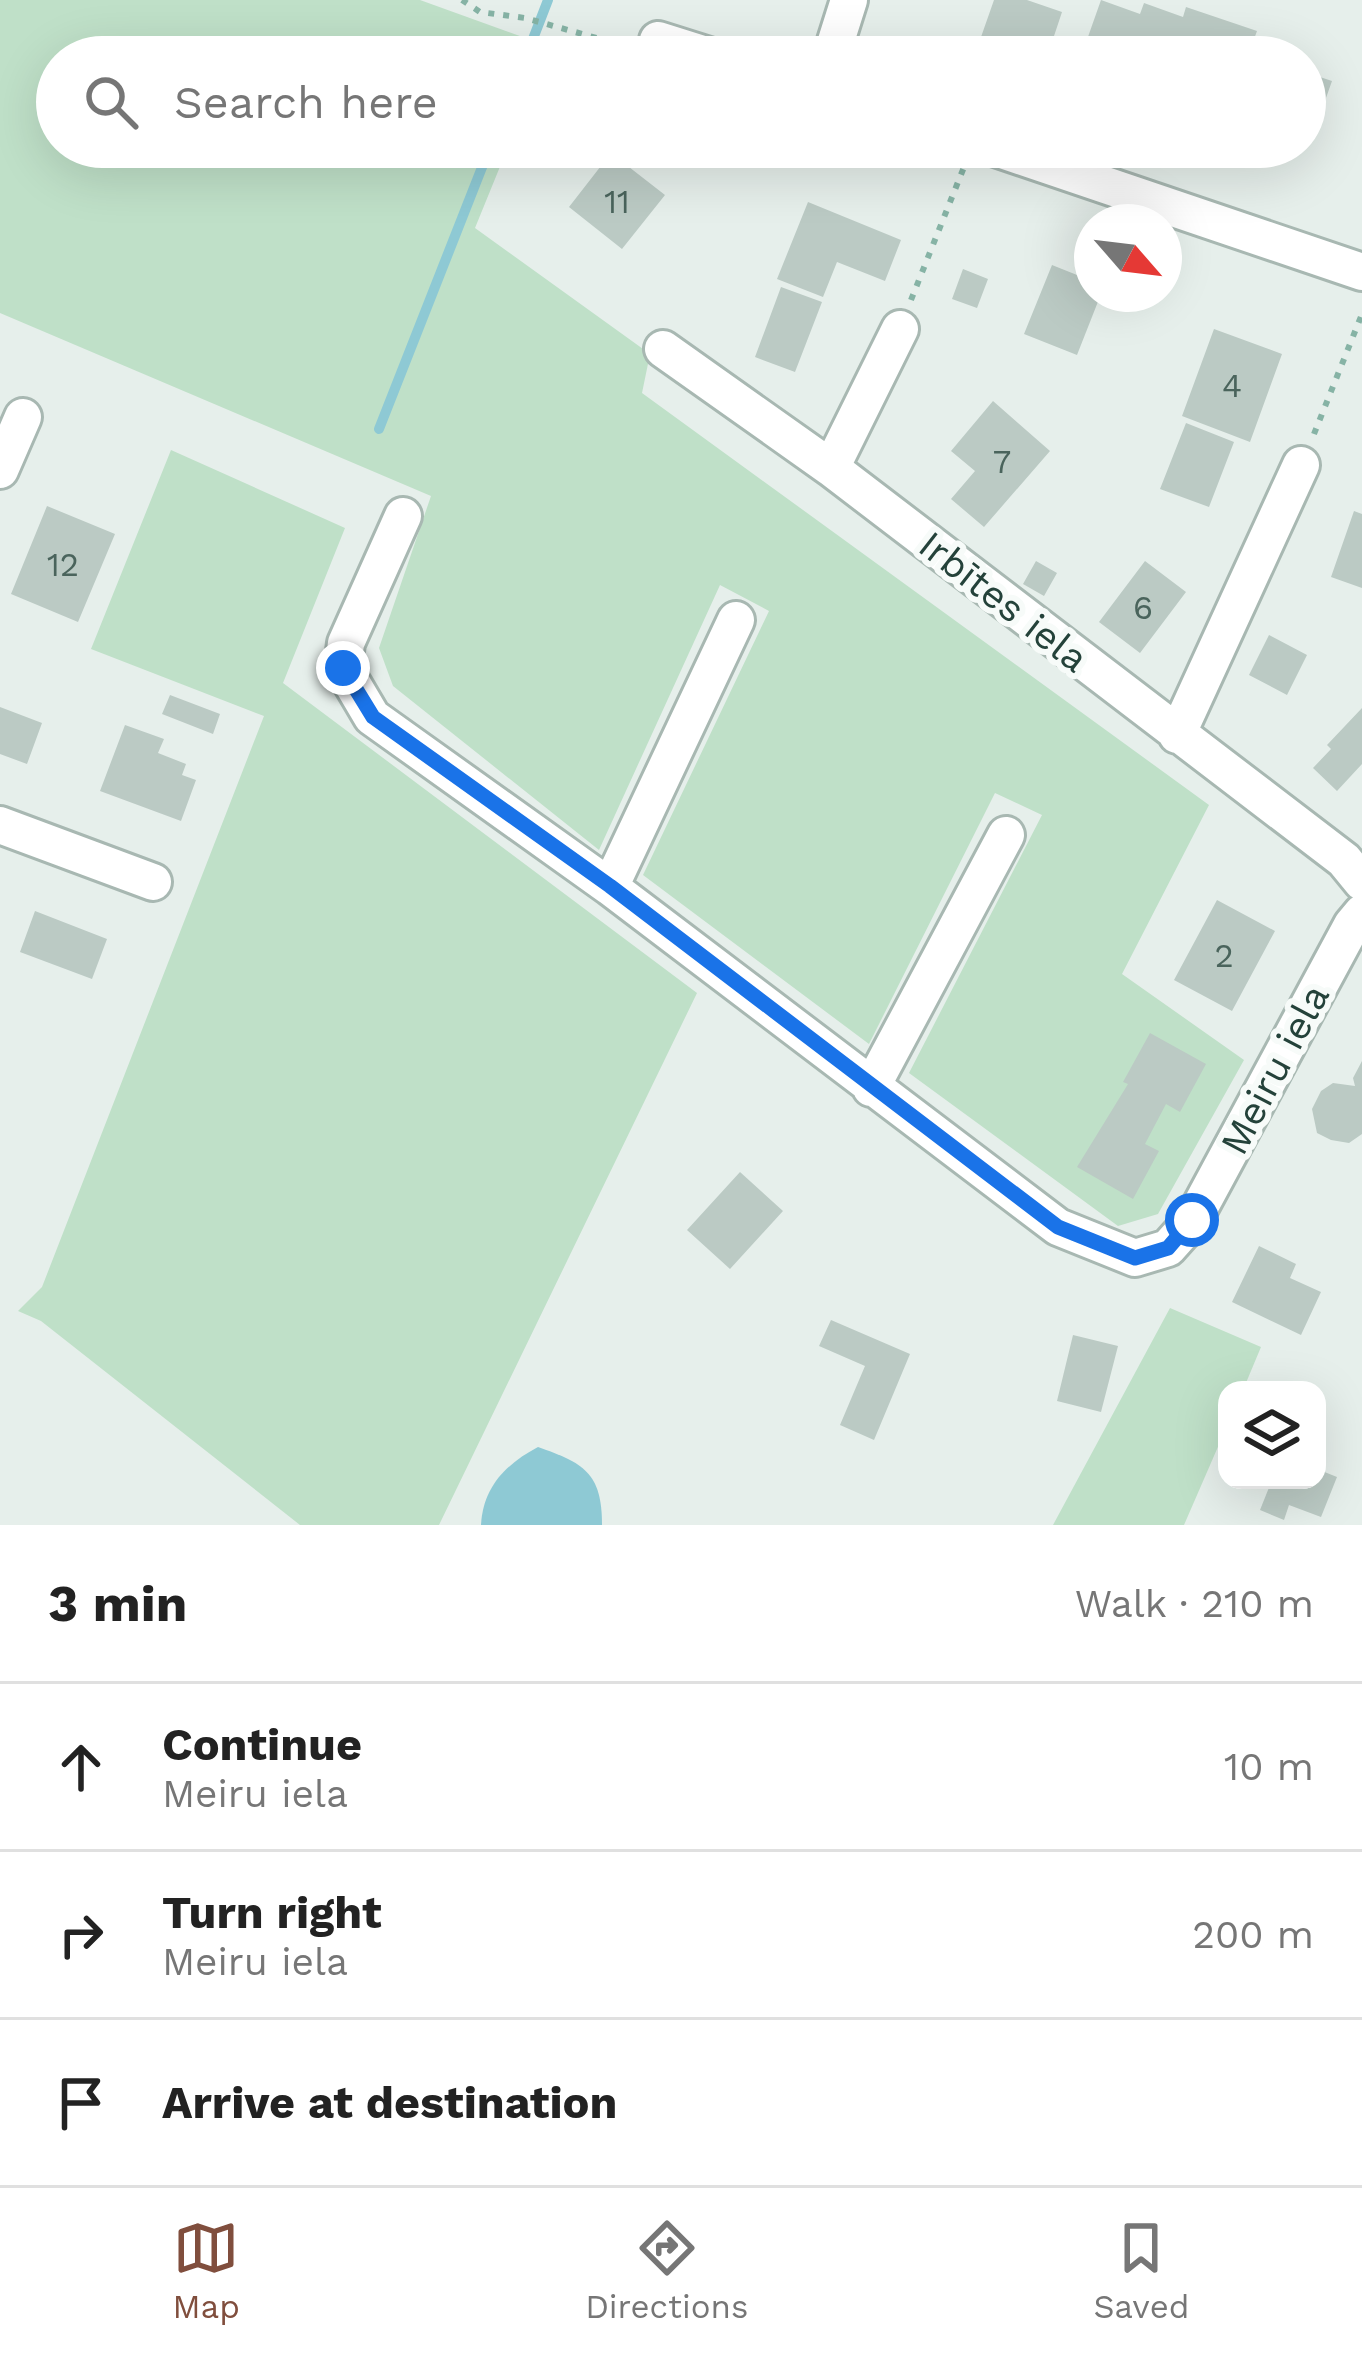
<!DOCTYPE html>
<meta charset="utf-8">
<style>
body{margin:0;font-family:"Work Sans",sans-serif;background:#f6f6f6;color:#222}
.controls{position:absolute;right:36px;bottom:36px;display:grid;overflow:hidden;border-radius:24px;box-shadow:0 12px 48px #0002}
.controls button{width:108px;height:108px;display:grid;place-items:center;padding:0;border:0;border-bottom:3px solid #e0e0e0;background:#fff;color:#222;font:60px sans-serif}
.compass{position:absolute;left:1074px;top:204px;width:108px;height:108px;border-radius:50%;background:#fff;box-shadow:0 12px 48px #0002;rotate:118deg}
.stop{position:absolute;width:36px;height:36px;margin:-27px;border:9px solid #1a73e8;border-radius:50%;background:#fff}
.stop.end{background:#1a73e8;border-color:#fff;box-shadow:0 3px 12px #0008}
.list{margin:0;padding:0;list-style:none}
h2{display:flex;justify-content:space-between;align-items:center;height:156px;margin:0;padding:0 48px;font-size:51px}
h2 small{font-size:39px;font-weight:400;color:#767676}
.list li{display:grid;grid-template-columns:78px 1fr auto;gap:36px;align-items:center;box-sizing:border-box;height:168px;padding:0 48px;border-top:3px solid #e0e0e0}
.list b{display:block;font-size:45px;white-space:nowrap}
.list p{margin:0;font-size:39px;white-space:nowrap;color:#767676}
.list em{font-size:39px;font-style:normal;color:#767676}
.icon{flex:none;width:66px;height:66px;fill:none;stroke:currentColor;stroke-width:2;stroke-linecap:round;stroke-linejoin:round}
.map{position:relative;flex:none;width:1362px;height:1525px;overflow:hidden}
.search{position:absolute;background:#fff;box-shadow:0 12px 48px #0002;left:36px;right:36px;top:36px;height:132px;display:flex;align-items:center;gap:30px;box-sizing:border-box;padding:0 42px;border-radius:66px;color:#767676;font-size:45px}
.sheet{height:660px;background:#fff}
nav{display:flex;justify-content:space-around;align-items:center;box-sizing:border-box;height:168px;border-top:3px solid #e0e0e0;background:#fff;font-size:33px;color:#767676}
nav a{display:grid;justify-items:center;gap:6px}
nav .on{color:#804e3d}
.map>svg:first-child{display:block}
</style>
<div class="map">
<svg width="1362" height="1525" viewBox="0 0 1362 1525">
<rect width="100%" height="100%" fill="#e6efeb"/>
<path fill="#bfe0c8" d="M0,0H420L531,40L536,57H57V147H508L475,228L650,354L642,393L1209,805L1122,974L1244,1060L1158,1214L1118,1226L909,1073L1042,815L995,793L869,1044L643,875L769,611L720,585L599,850L393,686L379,648L431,496L0,313Z
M171,450L345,528L283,683L697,993L439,1525H300L41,1321L18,1311L42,1287L264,716L91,649Z
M1170,1308L1261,1347L1243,1390H1227V1426L1184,1525H1053Z"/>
<path fill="#8ec9d4" d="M538,1447C583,1463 602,1472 602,1525H481C483,1487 506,1464 538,1447Z"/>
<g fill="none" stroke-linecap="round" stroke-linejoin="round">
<path stroke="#8ec9d4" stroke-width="10" d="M526,57L548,0
M379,429L490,147"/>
</g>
<path fill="#bbcac4" d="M994,0H1027L1062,12L1047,57H974Z
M1101,0L1140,14L1144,3L1183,17L1186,7L1257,31L1253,42L1293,57L1171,54L1141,57L1131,53L1129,57H1099L1083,51Z
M1305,72L1332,81L1315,129L1305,125Z
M611,153L665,195L622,249L569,207Z
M808,202L901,240L885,281L837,262L823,297L777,279Z
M1052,265L1092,281V294H1101L1077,355L1024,334Z
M963,269L988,279L977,308L952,299Z
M781,287L822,302L795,372L755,357Z
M1214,329L1282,354L1250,442L1182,416Z
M993,401L1050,451L984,527L951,499L975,471L951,451Z
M1186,423L1234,442L1209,507L1160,489Z
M47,506L115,534L78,622L11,594Z
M1354,511L1362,514V588L1331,577Z
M1036,561L1057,573L1044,596L1023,584Z
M1145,561L1186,592L1140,653L1099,622Z
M1269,635L1307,655L1287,695L1249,675Z
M170,695L220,714L213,734L162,714Z
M0,707L42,723L27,764L0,754Z
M1362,708V764L1337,791L1313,768L1331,749L1327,745Z
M125,725L164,739L158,753L186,764L182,775L196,780L181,821L100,791Z
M1217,900L1275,931L1232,1011L1174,980Z
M35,911L107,939L92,979L20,952Z
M1150,1033L1206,1064L1180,1112L1166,1104L1145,1144L1159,1151L1133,1199L1077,1167L1128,1084L1123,1082Z
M1362,1061V1134L1349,1143L1331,1140L1317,1133L1312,1109L1321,1091L1333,1083L1355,1086L1353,1078Z
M740,1172L783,1211L730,1269L687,1230Z
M1259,1246L1296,1264L1290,1278L1321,1292L1301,1335L1232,1302Z
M831,1320L910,1354L874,1440L840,1425L865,1366L819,1346Z
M1073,1335L1118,1346L1101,1412L1057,1401Z
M1317,1469L1337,1477L1321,1517L1289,1505L1284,1520L1260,1510L1272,1480H1300L1311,1484L1317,1480Z"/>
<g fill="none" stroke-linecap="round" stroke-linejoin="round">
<g stroke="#a8b8b2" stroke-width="42">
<path id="minor" d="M658,40L712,57
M831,57L849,0
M993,147L1362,272
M663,349L831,468L1344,860L1362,882
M831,468L900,329
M0,470L23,417
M403,516L346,643L343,668L372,717L610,887L1058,1227L1135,1258L1168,1248L1193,1220L1352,925L1362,913
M1177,735L1301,465
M0,825L153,882
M610,887L736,620
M871,1088L1006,835"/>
</g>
<path stroke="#86b3a5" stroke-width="6" stroke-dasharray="6 9" stroke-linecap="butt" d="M462,0L480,12L525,18L611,42H625
M911,300L964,167
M1314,434L1362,314"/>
<use href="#minor" stroke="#fff" stroke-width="36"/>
</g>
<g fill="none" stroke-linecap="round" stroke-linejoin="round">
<path stroke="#1a73e8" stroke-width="15" d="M343,668L373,717L610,886L1058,1227L1135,1258L1168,1248L1192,1220"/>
</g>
<g text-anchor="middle" stroke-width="12" stroke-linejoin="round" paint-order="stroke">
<g font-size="33" fill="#4a645c">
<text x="617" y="213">11</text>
<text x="1232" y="397">4</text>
<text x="1002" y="473">7</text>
<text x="63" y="576">12</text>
<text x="1143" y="619">6</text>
<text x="1224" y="967">2</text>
</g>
<g font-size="39" fill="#24423a" stroke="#f7fbf9">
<text transform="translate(1004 601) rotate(38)" y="14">Irbītes iela</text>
<text transform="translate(1274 1069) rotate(-62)" y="14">Meiru iela</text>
</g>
</g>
</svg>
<div class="controls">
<button><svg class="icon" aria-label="layers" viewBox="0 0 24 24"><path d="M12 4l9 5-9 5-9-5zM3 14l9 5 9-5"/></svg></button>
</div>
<svg class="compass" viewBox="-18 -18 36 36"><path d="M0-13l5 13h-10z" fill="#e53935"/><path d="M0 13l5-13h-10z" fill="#767676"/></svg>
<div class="stop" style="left:1192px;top:1220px"></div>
<div class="stop end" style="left:343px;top:668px"></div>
<div class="search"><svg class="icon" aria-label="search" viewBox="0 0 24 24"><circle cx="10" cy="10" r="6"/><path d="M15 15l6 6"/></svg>Search here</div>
</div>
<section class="sheet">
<h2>3 min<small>Walk · 210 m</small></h2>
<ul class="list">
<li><svg class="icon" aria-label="ahead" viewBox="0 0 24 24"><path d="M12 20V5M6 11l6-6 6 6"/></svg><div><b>Continue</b><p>Meiru iela</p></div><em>10 m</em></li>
<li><svg class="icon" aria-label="right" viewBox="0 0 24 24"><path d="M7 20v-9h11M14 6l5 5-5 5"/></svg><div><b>Turn right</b><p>Meiru iela</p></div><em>200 m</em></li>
<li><svg class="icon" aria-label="arrive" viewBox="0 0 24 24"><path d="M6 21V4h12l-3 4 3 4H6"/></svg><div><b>Arrive at destination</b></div></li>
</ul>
</section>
<nav>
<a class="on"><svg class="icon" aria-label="map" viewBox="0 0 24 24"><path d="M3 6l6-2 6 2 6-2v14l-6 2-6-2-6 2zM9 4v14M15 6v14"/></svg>Map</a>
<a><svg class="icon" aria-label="directions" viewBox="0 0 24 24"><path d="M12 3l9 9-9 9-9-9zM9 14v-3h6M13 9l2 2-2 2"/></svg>Directions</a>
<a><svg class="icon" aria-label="saved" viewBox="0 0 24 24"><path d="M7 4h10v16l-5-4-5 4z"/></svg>Saved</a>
</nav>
